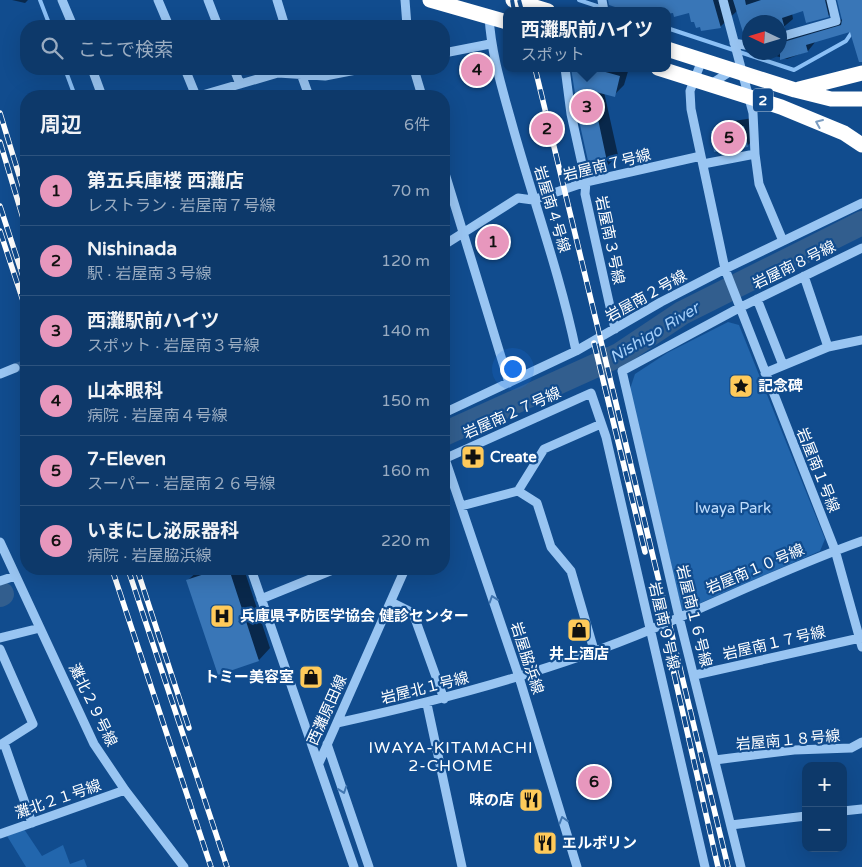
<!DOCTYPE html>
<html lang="ja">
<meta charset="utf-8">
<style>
body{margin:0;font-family:"Varela Round","Noto Sans JP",sans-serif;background:#1b4472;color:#f1f3f6}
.controls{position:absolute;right:15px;bottom:15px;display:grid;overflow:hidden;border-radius:10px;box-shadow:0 5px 20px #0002}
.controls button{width:45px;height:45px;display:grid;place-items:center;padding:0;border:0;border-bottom:1px solid #2d537e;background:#0d396a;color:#f1f3f6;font:25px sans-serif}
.compass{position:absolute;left:742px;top:15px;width:45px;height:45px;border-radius:50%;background:#0d396a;box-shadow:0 5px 20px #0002;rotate:274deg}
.you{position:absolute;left:512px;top:368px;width:18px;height:18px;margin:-12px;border:4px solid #fff;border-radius:50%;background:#1a73e8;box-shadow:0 0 0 8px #1a73e833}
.badge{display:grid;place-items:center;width:32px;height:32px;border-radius:50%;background:#e797bd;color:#111;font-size:16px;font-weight:700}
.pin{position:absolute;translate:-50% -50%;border:2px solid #fff;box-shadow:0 1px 5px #0006}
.popup{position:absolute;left:503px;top:7px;width:168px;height:65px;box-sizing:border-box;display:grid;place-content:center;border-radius:10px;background:#0d396a;filter:drop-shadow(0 1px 4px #0005);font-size:16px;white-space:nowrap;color:#9aacc1}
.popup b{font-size:19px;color:#f1f3f6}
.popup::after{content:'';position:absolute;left:50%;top:100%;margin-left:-10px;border:10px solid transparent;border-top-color:#0d396a}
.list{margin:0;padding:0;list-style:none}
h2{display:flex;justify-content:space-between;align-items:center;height:65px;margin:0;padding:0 20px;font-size:21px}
h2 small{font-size:16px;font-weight:400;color:#9aacc1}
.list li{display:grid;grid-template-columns:32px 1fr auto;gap:15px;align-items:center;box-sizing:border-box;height:70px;padding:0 20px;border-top:1px solid #2d537e}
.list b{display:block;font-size:19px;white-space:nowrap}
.list p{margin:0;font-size:16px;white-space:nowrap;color:#9aacc1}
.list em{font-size:16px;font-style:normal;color:#9aacc1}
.icon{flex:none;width:28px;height:28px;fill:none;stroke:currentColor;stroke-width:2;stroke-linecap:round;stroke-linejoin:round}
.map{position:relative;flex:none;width:862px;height:867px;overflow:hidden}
.search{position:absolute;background:#0d396a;box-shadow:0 5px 20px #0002;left:20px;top:20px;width:430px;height:55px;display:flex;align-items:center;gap:12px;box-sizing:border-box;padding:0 18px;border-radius:20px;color:#9aacc1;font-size:19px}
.panel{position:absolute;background:#0d396a;box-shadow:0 5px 20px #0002;left:20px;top:90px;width:430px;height:485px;border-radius:20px}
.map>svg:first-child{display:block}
</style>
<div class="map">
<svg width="862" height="867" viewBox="0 0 862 867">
<rect width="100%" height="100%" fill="#114c8e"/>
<path fill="#2266ad" d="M728,322L739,325L825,539L820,551L682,611L630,389L635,374L667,353Z
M24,829L42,856L63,845L70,864L84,859L87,867H26L7,836Z"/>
<path fill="#0007" d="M12,0H28L25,3Z
M610,0H835L837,7L828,16L804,9L792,13L793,19L780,30V22H750L738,10L720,27L690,12L667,13V11Z
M839,0H862V46L851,30L816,41L808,51L787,59L772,55V52H780V35L784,31L791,35L843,19Z
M573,68H629L624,85L614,95L604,92L618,155L608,165L591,168Z
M753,118L756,137L747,146L712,132L721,123Z
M200,569H244L270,648L259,660L188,580Z"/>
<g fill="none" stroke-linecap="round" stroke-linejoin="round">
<path stroke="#8bc0f6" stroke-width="4" d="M40,0L50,26
M579,0L612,11
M667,28L794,70L846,41L852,32L862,30
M65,69L75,96"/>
<path stroke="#325e8e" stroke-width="24" d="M444,434L619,355L682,313L862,223
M0,595L2,594"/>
</g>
<path fill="#3976b7" d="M608,0H713L721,28L701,31L700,27L696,28L694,22H691L689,13L674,17L673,13L667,14V11H627L609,5Z
M733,0H745L746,5L761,0H825L829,17L806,23L803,11L782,18L785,29L780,31V22H750V40L745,39Z
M837,0H862V62H859L850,32L806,45L808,52L780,60V43L841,25L842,20Z
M571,68H591L620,76L615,97L592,91L608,166L590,170L580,125Z
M744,126L748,147L714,152L711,131Z
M220,569H229L259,661L218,675L186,580Z"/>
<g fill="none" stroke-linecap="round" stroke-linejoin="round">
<path stroke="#35679f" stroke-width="9" stroke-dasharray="9 4.5" stroke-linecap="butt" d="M15,368L26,364"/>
<path stroke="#99c5f2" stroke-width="9" d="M62,0L73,26
M158,0L169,26
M208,0L218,26
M277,0L285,26
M405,0L407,26
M602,0L604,11
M489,16C491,53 502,88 512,124C533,200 560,274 576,351
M780,37L836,21L831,0
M734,43L750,46
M444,53L490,44
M702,60L690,91L691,109L725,269L835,550L862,647
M565,68L571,114L586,182L585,194L615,329
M92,69L102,96
M185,69L196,96
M234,69L240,84
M414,69L422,96
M300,71L309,96
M711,84L734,69
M199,96L278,73L325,76L361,69
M755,154L759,184L783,241
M703,164L755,154L753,113L723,0
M444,170L509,383
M444,245L518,198L533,200L586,182L701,156
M804,276L828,347
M757,299L783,365
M765,373L828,347L862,340
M0,374L15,368
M444,413L576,351L661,302L725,269L862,203
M444,456L519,677L577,867
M444,459L591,393L606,437L705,867
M518,491L537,503L551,547L571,571L594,650
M461,506L518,491L544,449L601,424
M0,542L94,744L125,790L184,867
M251,569L354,867
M0,581L15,576
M261,599L335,569
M391,602L413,613L444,699
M0,638L40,628
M0,649L33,724L0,745
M695,675L860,638
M427,704L462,867
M337,723C443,700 552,671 652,629C722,600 791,566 862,541
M4,743L32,823
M327,744L369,867
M715,760L794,750L851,748L862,742
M319,763L405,569
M843,811L862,809
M731,825L806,816
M0,834L125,790
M741,867L679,617L622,371L739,308L862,248"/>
<path stroke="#fff" stroke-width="15" d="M430,0L507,22
M513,0L548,11
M667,49L795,90L831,99H862
M658,68L781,107L844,133L862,145
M799,89L862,73"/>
<g stroke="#fff" stroke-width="5.5">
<path id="rail" d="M512,0L514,11
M519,0L522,11
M535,68L728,867
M0,113L26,198
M0,142L26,228
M0,206L26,286
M0,231L26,310
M594,343L645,552
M112,569L211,867
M128,569L227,867
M137,569L189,728
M669,652L718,867"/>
</g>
<use href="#rail" stroke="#114c8e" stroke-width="4" stroke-dasharray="11" stroke-linecap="butt"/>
</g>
<defs><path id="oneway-chevron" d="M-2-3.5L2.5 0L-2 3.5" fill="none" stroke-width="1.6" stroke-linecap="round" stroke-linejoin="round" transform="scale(1.25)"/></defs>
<use stroke="#7c9dc1" href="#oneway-chevron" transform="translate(819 123) rotate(-157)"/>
<g stroke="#4176b1">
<use href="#oneway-chevron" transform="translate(493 599) rotate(-109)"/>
<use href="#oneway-chevron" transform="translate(343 790) rotate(71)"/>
<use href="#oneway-chevron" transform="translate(563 820) rotate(-107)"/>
</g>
<defs>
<g id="sight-square" transform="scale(1.25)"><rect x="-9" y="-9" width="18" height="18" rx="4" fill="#ffca5a" stroke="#114c8e"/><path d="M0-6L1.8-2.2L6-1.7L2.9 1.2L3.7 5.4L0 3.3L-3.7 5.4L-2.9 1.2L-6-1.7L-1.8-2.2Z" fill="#111"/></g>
<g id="pharmacy-square" transform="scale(1.25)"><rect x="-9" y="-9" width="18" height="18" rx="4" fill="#ffca5a" stroke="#114c8e"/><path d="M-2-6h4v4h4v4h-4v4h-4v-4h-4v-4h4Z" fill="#111"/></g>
<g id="hospital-square" transform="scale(1.25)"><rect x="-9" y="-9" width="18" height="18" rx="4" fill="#ffca5a" stroke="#114c8e"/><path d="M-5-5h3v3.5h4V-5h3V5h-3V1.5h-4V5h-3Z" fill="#111"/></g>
<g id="shop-square" transform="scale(1.25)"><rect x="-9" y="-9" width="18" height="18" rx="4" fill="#ffca5a" stroke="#114c8e"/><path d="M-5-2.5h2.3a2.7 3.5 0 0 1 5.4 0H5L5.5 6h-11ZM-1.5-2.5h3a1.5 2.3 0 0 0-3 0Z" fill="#111"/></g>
<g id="restaurant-square" transform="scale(1.25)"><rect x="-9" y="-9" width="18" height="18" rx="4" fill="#ffca5a" stroke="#114c8e"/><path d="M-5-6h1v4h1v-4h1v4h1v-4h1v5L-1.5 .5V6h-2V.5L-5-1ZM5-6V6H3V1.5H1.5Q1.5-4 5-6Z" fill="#111"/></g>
</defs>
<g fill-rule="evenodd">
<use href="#sight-square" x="741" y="386"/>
<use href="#pharmacy-square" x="473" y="457"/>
<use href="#hospital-square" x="222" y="616"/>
<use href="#shop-square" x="579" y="630"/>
<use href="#shop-square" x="311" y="677"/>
<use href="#restaurant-square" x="531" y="800"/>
<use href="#restaurant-square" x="545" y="843"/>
</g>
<g text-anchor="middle" stroke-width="4.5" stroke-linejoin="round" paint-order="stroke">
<rect fill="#114c8e" stroke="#b8c9dd" stroke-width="1" x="753" y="88.5" width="20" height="23" rx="4"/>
<g font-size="14" font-weight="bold" fill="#fff">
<text x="763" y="105">2</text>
</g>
<g font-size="15" fill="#fff" stroke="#114c8e">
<text transform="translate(607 165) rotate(-14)" y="5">岩屋南７号線</text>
<text transform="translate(552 209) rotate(73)" y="5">岩屋南４号線</text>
<text transform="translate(610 240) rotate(78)" y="5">岩屋南３号線</text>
<text transform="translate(794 265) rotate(-26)" y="5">岩屋南８号線</text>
<text transform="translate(646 296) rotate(-29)" y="5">岩屋南２号線</text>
<text transform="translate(512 413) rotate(-24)" y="5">岩屋南２７号線</text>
<text transform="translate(818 470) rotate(68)" y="5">岩屋南１号線</text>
<text transform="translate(755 569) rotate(-23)" y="5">岩屋南１０号線</text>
<text transform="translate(694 616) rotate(76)" y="5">岩屋南１６号線</text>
<text transform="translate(664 626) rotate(77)" y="5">岩屋南９号線</text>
<text transform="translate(774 643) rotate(-13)" y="5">岩屋南１７号線</text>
<text transform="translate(527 658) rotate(72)" y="5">岩屋脇浜線</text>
<text transform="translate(425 688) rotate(-14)" y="5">岩屋北１号線</text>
<text transform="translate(93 705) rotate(64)" y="5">灘北２９号線</text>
<text transform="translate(327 710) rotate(-66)" y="5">西灘原田線</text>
<text transform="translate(788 740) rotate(-5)" y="5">岩屋南１８号線</text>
<text transform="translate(58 799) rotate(-19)" y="5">灘北２１号線</text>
</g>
<g font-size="15" font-weight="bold" fill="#fff" stroke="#114c8e" text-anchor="start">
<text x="758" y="391">記念碑</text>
<text x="490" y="462">Create</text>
<text x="240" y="621">兵庫県予防医学協会 健診センター</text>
<text x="579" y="659" text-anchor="middle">井上酒店</text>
<text x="294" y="682" text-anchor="end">トミー美容室</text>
<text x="514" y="805" text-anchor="end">味の店</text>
<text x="562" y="848">エルボリン</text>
</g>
<g font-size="15" fill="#c1defd" stroke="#114c8e">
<text x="733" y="513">Iwaya Park</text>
</g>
<g font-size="16" font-style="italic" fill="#a5cff9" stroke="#114c8e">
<text transform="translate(654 332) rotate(-31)" y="6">Nishigo River</text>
</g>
<g font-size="16" letter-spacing="1" fill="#fff" stroke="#114c8e">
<text x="451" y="753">IWAYA-KITAMACHI<tspan x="451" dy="18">2-CHOME</tspan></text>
</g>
</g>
</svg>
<div class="controls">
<button>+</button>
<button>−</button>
</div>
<svg class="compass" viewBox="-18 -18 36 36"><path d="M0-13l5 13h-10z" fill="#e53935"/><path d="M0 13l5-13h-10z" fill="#9aacc1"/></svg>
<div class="you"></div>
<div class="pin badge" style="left:493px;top:242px">1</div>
<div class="pin badge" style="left:547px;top:129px">2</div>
<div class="pin badge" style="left:587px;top:107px">3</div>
<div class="popup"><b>西灘駅前ハイツ</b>スポット</div>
<div class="pin badge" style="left:477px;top:70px">4</div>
<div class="pin badge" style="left:729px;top:138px">5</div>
<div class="pin badge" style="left:594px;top:782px">6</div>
<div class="search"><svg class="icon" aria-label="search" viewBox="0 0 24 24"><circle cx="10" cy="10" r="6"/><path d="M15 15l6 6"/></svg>ここで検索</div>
<section class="panel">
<h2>周辺<small>6件</small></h2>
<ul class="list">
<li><span class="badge">1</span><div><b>第五兵庫楼 西灘店</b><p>レストラン · 岩屋南７号線</p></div><em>70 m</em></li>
<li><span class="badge">2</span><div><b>Nishinada</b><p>駅 · 岩屋南３号線</p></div><em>120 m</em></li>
<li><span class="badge">3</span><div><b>西灘駅前ハイツ</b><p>スポット · 岩屋南３号線</p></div><em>140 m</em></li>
<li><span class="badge">4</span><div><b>山本眼科</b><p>病院 · 岩屋南４号線</p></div><em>150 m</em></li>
<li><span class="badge">5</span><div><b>7-Eleven</b><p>スーパー · 岩屋南２６号線</p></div><em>160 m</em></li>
<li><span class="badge">6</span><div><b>いまにし泌尿器科</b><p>病院 · 岩屋脇浜線</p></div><em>220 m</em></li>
</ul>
</section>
</div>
